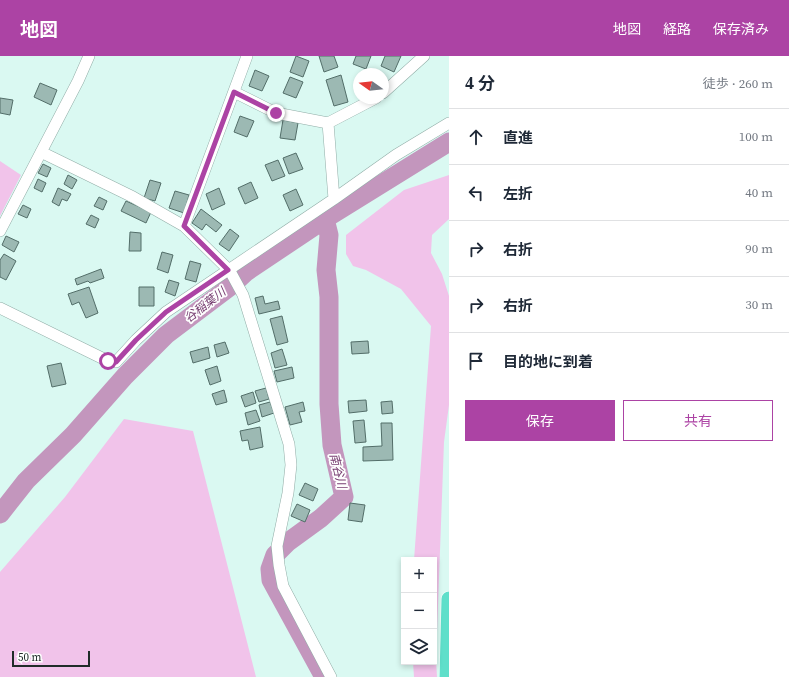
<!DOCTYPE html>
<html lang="ja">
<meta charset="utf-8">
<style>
body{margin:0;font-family:"Source Serif 4","Noto Sans JP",serif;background:#f2f2f3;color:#1f2937}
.controls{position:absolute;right:12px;bottom:12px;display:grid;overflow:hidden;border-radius:0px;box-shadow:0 2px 6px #0003}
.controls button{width:36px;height:36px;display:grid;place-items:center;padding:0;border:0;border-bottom:1px solid #e0e1e3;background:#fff;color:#1f2937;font:20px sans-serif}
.compass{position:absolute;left:353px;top:12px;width:36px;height:36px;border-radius:50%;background:#fff;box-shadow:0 2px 6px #0003;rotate:285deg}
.scale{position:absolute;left:12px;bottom:10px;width:78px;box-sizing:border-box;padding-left:4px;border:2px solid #202c29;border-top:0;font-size:11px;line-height:14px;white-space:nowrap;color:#202c29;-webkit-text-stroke:3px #fefefe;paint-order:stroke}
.stop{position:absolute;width:12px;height:12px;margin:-9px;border:3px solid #ac43a4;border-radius:50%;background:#fff}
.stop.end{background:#ac43a4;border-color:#fff;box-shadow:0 1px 4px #0008}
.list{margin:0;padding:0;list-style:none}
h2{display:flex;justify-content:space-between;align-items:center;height:52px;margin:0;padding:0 16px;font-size:17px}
h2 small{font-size:13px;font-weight:400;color:#747a83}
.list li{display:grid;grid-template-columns:26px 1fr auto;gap:12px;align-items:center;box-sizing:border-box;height:56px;padding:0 16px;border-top:1px solid #e0e1e3}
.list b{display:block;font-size:15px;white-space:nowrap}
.list em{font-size:13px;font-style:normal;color:#747a83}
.actions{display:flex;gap:8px;padding:12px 16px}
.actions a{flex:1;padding:9px 0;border:1px solid #ac43a4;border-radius:0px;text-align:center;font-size:14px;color:#ac43a4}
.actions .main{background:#ac43a4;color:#fff}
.icon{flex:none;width:22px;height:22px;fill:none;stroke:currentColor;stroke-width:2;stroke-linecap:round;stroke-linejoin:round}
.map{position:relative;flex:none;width:449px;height:621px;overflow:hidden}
header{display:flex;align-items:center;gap:24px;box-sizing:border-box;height:56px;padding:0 20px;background:#ac43a4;color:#fff}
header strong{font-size:19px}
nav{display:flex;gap:22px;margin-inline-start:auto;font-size:14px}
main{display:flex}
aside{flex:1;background:#fff}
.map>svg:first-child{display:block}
</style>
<header>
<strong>地図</strong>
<nav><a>地図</a><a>経路</a><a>保存済み</a></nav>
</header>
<main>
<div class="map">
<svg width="449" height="621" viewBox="0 0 449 621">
<rect width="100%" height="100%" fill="#daf9f2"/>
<path fill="#f1c3ea" d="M0,105L21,119L0,160Z
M449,119V163L432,179L431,197L442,218L449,240V349L444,386L436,604L437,621H414L413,606H434V504H414L431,270L401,233L366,214L353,210L346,198V179L404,134Z
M124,363L193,375L256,621H0V516L65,441Z"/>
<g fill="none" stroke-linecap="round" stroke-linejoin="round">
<path stroke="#c396bd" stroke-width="19" d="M0,458L26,425L73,379L125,320L166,279L231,230L246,216L325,163L449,86
M324,621L271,524L270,513L275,499L288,486L321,462L344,441L332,389L329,348V241L326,214L329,179L325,163"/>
</g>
<path fill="#9cb9b3" stroke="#536e69" d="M296,0L309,5L303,21L290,16Z
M319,0H334L338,11L324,16Z
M356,0H371L366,13L353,8Z
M385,0H401L394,16L381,10Z
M255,14L269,20L262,35L249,30Z
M341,19L348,46L334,50L326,24Z
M290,21L303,26L296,42L283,37Z
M40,27L57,34L51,49L34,41Z
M0,42L13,44L10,59L0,57Z
M240,60L254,65L247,81L234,76Z
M283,64L298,67L295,84L280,82Z
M296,97L303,113L289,118L283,102Z
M278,104L285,120L272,125L265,109Z
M43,108L51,112L47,121L38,117Z
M68,119L77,124L72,133L64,128Z
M38,123L46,127L42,136L34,132Z
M150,124L161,127L155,145L144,142Z
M251,126L258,142L245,148L238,132Z
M58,132L71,138L67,145L62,143L59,150L52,146Z
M219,132L225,148L212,154L206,138Z
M296,133L303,149L290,155L283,139Z
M175,135L189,139L184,157L169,152Z
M99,141L107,145L103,154L94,150Z
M126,145L151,156L146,167L121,155Z
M23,149L31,153L27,162L18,158Z
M201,153L222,169L216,176L206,168L202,174L192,167Z
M91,159L99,163L95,172L86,168Z
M230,173L239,180L229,195L219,188Z
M130,176L141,177V195H129Z
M6,180L19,186L14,196L2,189Z
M162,196L173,199L168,217L157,213Z
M4,198L16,205L6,224L0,221V204Z
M190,205L201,208L196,226L185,223Z
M101,213L104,222L90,227L88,225L77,229L75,223Z
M169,224L179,227L175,240L165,236Z
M89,231L98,257L86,262L79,246L72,249L68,238Z
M139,231H154V250H139Z
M263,240L265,248L278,245L280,253L259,258L255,242Z
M282,260L288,286L277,289L270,263Z
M368,285L369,297L352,298L351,286Z
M225,286L229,297L217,301L214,289Z
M208,291L210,302L193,307L190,296Z
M282,293L287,309L275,312L271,297Z
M61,307L66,328L52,331L47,310Z
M217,310L221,325L210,329L205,314Z
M292,311L294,322L277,326L274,315Z
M266,332L269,343L259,346L255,335Z
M224,334L227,346L216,349L212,338Z
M253,336L256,347L245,351L241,340Z
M366,344L367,355L349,357L348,345Z
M392,345L393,357L382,358L381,346Z
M270,346L274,357L262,361L259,349Z
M303,346L305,355L299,356L302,366L290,369L285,351Z
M256,354L260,365L248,369L245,357Z
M364,364L366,386L355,387L353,365Z
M381,367H392L393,404L363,405V391L382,390Z
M260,371L263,391L250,394L248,384L242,385L240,375Z
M305,427L318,433L313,445L299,439Z
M350,447L365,449L362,466L348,464Z
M297,448L310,454L305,466L291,460Z"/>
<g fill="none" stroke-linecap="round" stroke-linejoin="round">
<g stroke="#91ada7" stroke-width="12">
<path id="minor" d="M234,36L276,57L328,67L376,42
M383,37L424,0
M328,67L334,143
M41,96L133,141L184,170L230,215L243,239L289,388L291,409L288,437L277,490L279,509L283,530L331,621
M184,170L247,0
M0,175L78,25L89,0
M0,252L108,305L116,306L136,284L166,256L334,143L396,99L449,67"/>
</g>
<g stroke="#fff" stroke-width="16">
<path id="highway" d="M447,621L449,543"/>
</g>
<use href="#minor" stroke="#fff" stroke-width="11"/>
<use href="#highway" stroke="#5fdfca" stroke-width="15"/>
</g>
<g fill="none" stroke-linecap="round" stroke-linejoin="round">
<path stroke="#ac43a4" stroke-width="5" d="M108,305L116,306L136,284L166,256L228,214L184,170L234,36L276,57"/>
</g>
<g text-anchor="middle" stroke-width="3.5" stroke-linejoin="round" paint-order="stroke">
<g font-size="12" font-style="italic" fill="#773e71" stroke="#fefefe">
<text transform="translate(205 249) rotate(-38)" y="4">谷稲葉川</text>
<text transform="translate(338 415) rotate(76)" y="4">南谷川</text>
</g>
</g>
</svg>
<div class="controls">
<button>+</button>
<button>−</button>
<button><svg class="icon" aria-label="layers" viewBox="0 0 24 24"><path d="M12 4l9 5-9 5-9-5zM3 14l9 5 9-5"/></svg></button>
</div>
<svg class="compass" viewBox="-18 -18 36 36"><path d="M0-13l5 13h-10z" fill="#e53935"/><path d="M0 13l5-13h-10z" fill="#747a83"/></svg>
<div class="scale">50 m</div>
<div class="stop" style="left:108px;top:305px"></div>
<div class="stop end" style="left:276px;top:57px"></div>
</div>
<aside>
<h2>4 分<small>徒歩 · 260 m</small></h2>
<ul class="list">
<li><svg class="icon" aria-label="ahead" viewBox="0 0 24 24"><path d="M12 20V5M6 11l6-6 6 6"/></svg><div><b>直進</b></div><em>100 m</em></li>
<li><svg class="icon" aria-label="left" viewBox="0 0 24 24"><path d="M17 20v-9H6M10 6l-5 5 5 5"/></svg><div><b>左折</b></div><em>40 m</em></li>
<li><svg class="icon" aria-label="right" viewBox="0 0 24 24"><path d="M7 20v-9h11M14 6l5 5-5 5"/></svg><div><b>右折</b></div><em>90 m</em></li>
<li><svg class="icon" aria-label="right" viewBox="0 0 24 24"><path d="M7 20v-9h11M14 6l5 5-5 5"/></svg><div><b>右折</b></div><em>30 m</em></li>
<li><svg class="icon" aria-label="arrive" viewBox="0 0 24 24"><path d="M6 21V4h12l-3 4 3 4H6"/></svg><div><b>目的地に到着</b></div></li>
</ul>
<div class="actions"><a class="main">保存</a><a>共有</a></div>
</aside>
</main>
